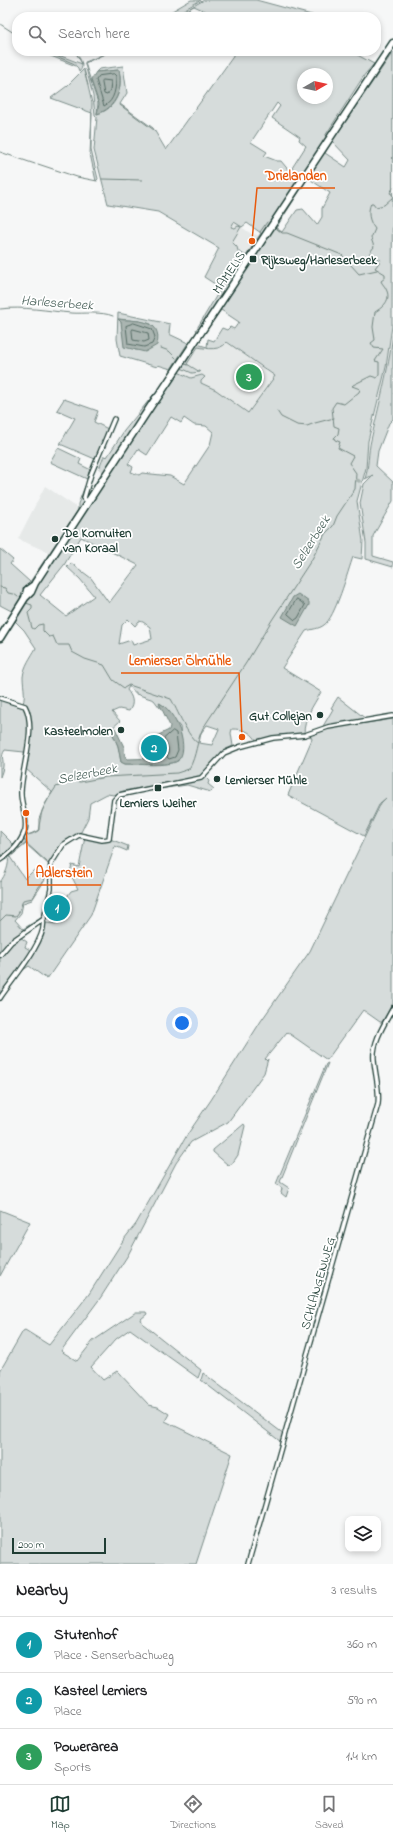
<!DOCTYPE html>
<meta charset="utf-8">
<style>
body{margin:0;font-family:"Indie Flower",sans-serif;background:#f6f6f6;color:#202124}
.controls{position:absolute;right:12px;bottom:12px;display:grid;overflow:hidden;border-radius:8px;box-shadow:0 2px 6px #0003}
.controls button{width:36px;height:36px;display:grid;place-items:center;padding:0;border:0;border-bottom:1px solid #e0e0e0;background:#fff;color:#202124;font:20px sans-serif}
.compass{position:absolute;left:297px;top:68px;width:36px;height:36px;border-radius:50%;background:#fff;box-shadow:0 2px 6px #0003;rotate:81deg}
.scale{position:absolute;left:12px;bottom:10px;width:94px;box-sizing:border-box;padding-left:4px;border:2px solid #1f3d34;border-top:0;font-size:11px;line-height:14px;white-space:nowrap;color:#1f3d34;-webkit-text-stroke:3px #fff;paint-order:stroke}
.you{position:absolute;left:182px;top:1023px;width:14px;height:14px;margin:-10px;border:3px solid #fff;border-radius:50%;background:#1a73e8;box-shadow:0 0 0 6px #1a73e833}
.badge{display:grid;place-items:center;width:26px;height:26px;border-radius:50%;background:#1f3d34;color:#fff;font-size:13px;font-weight:700}
.pin{position:absolute;translate:-50% -50%;border:2px solid #fff;box-shadow:0 1px 4px #0006}
.list{margin:0;padding:0;list-style:none}
h2{display:flex;justify-content:space-between;align-items:center;height:52px;margin:0;padding:0 16px;font-size:17px}
h2 small{font-size:13px;font-weight:400;color:#757577}
.list li{display:grid;grid-template-columns:26px 1fr auto;gap:12px;align-items:center;box-sizing:border-box;height:56px;padding:0 16px;border-top:1px solid #e0e0e0}
.list b{display:block;font-size:15px;white-space:nowrap}
.list p{margin:0;font-size:13px;white-space:nowrap;color:#757577}
.list em{font-size:13px;font-style:normal;color:#757577}
.icon{flex:none;width:22px;height:22px;fill:none;stroke:currentColor;stroke-width:2;stroke-linecap:round;stroke-linejoin:round}
.map{position:relative;flex:none;width:393px;height:1564px;overflow:hidden}
.search{position:absolute;background:#fff;box-shadow:0 2px 6px #0003;left:12px;right:12px;top:12px;height:44px;display:flex;align-items:center;gap:10px;box-sizing:border-box;padding:0 14px;border-radius:16px;color:#757577;font-size:15px}
.sheet{height:220px;background:#fff}
nav{display:flex;justify-content:space-around;align-items:center;box-sizing:border-box;height:56px;border-top:1px solid #e0e0e0;background:#fff;font-size:11px;color:#757577}
nav a{display:grid;justify-items:center;gap:2px}
nav .on{color:#1f3d34}
.map>svg:first-child{display:block}
</style>
<div class="map">
<svg width="393" height="1564" viewBox="0 0 393 1564">
<rect width="100%" height="100%" fill="#f6f7f7"/>
<filter id="ink" filterUnits="userSpaceOnUse"><feTurbulence type="fractalNoise" baseFrequency=".025" numOctaves="2"/><feDisplacementMap in="SourceGraphic" scale="8" xChannelSelector="R" yChannelSelector="G"/><feConvolveMatrix kernelMatrix="1 2 1 2 8 2 1 2 1" color-interpolation-filters="sRGB"/></filter>
<g filter="url(#ink)">
<path fill="#e6e9e8" d="M234,222L253,235L255,234L259,236L246,256L222,240Z
M227,342L275,376L246,415L176,375L197,344L203,347L220,346Z
M45,486L79,509L50,553L18,539Z"/>
<path fill="#d6dcdb" stroke="#7a8c88" fill-rule="evenodd" d="M191,0H201L171,17H162Z
M204,0H256L319,17H218L194,6L174,17Z
M38,51H48L82,64L75,51C79,58 86,65 79,72L78,68L76,66Z
M111,51L85,63L98,103L97,114C117,109 123,88 119,70L96,72L99,69L123,66L127,93L120,104L153,128L166,150L237,51H350L374,64L365,74L325,136L332,141L393,52L392,326L386,367L368,441L366,468L357,501L363,541L362,559L353,557C348,571 335,618 324,625C319,629 312,629 306,631L282,668L321,692C313,706 304,718 304,734L280,735L256,740C251,731 242,729 232,729L231,733L233,746L226,749L198,778L123,791L114,795L107,794L90,803L88,818L81,832L65,841L48,864L26,844L10,857L25,879L35,869L45,880L32,900L23,903L21,913L15,920L23,929L44,916L20,937L27,942L25,947L34,952L45,923L59,924L68,895L71,891L78,889L73,879L69,875L72,865L79,867L85,837L106,842L110,839L128,846L127,851L115,846L91,915L47,979L29,966L23,970L0,1001V882C5,876 10,864 8,856L15,850L23,835L32,834L38,831L42,811L52,792L26,769L28,761L24,752L5,750C0,757 4,759 3,766C3,770 1,774 0,777V700L21,707C27,699 23,687 23,677C24,666 31,657 36,648L24,630L15,621L19,615L0,605V549L13,560L10,564L30,582L78,510V504L85,486L86,499L102,472L99,469L104,456L107,457L124,431L154,394L161,399L178,372L191,378L202,375L205,377L201,381V383L216,390L248,413L275,376L227,342C220,351 208,349 198,347L187,364L200,372L192,373L181,368L197,344L207,347L208,339L214,341L222,328L227,330L230,327L234,329L239,322L221,310L203,335L196,330L221,288L204,277L219,248L158,212L108,204L94,150L97,117L95,115L93,96L85,64V62L88,61ZM303,74H327V98H303ZM277,103L280,106L272,118L300,137L299,140L306,146L292,168L297,175L295,178L281,161H277L264,156L267,152L251,142ZM332,141L350,160L346,167L325,153ZM308,178L330,193L322,208V217L317,225L303,209L297,210L282,232L276,228ZM234,222L242,227L247,223L261,233L246,256L238,251L237,247L232,242L241,227L238,226L235,228L231,227ZM171,417L181,423L184,418L194,425L206,426L213,432L210,445L184,484L170,476L142,473L139,475L131,472L133,467L128,464L138,449L147,455ZM81,537L138,565L109,603L91,578L71,563L67,567L80,579L94,596L66,616L40,595L64,565ZM128,619L135,626L139,621L143,622L150,627L152,639L133,645L131,640L119,644L122,625ZM129,686L133,692H136V694L154,700L160,708V703L180,727L182,750L178,761C166,767 139,764 125,764L121,762L118,746L111,729L120,721L112,712L119,709L129,711C135,703 132,696 127,690ZM207,725L219,729L212,745L199,743L201,733Z
M84,69L92,103L91,150L98,179L96,181L90,154L92,113L51,98L67,86Z
M118,313L170,324L169,334L188,343L171,369L158,365L157,367L120,356L117,339ZM118,319L140,321L151,324L139,350H135L123,331L121,322Z
M393,335V419L389,423L378,451L376,466L393,482V501L373,536V556L393,562V567L366,559V543L360,503L364,484L373,475L365,479C369,466 368,453 371,440C379,405 388,371 393,335Z
M64,399L98,411L94,422L108,429L95,459L60,444L75,418L57,410Z
M58,448L81,459L79,464L91,470L87,479L50,462Z
M338,697L366,719L322,728L333,709L331,708Z
M393,719V1003L382,1022H380L363,1010L327,1060L287,1032L265,1059L267,1061L268,1059L264,1073L228,1122L191,1142L176,1163L128,1255L101,1297L61,1351L77,1361L93,1341L136,1312H146L147,1314L141,1319L143,1324L201,1370L198,1378L130,1329L116,1339L91,1367L103,1380L117,1371L149,1405L158,1407L169,1414L165,1421L232,1454L196,1564H0V1371L23,1331L25,1330L49,1345L89,1294L124,1239L136,1224L187,1135L211,1100L261,1021L310,951L381,803L386,798L380,803L364,836L288,795L312,739L310,735L331,728Z
M205,777L209,781L208,784L214,789L211,792L187,785L144,791L201,780Z
M0,831L15,846L0,858Z
M328,1063L280,1182L289,1188L286,1197L281,1193L282,1188L276,1184L326,1064Z
M244,1124L245,1126L238,1155L232,1164L228,1165L213,1152V1150Z
M0,1210L30,1222L0,1276Z
M203,1373L284,1434L281,1442L201,1380Z"/>
<path fill="#aab5b1" stroke="#72857f" d="M119,70C123,89 116,108 97,114L99,104L91,80L96,72Z
M118,319C136,322 163,317 157,345L145,352L124,347L121,322Z
M298,594L309,602V605L297,626L282,617L293,597Z
M159,703C175,709 192,751 177,761C171,766 135,764 125,764L121,762L118,746L111,730L115,728L124,747L125,756L127,759L159,758L164,753V746L161,743L147,744L146,741L169,730L170,726Z"/>
<g fill="none" stroke-linecap="round" stroke-linejoin="round">
<path stroke="#576d66" stroke-width="1" d="M114,74L116,76C116,87 115,101 104,106L96,80L99,76Z
M103,80L111,81L110,91L107,95L104,94L102,83Z
M134,323L152,329L155,337L152,344L144,347L128,344L126,326Z
M133,329L148,333L149,340L144,342L133,340L132,331Z
M297,599L305,605L298,618L295,620L288,614Z
M173,731L176,733L178,750L175,757L169,759L167,757C170,749 167,745 164,739Z"/>
<path stroke="#72857f" stroke-width="1" d="M0,24L17,35
M44,51L75,64
M84,71L88,85
M120,105L154,130
M0,152L35,164
M38,164L77,177L97,181
M102,179L142,180
M393,188L390,193L393,195
M276,228L282,233H287L342,255L359,274L377,270
M260,232L267,222
M0,309C24,306 48,311 71,313C84,314 101,311 113,316
M161,348L169,351L176,358
M185,364L188,365
M277,411L281,417L297,425L307,426L315,423L334,418
M0,587L5,588L8,593L14,594L18,597
M26,603L32,605V609L28,613L32,628L34,629L38,625L43,624V631L49,637L53,636L57,645H69L72,652L85,659L104,665L113,680L124,688L129,685L171,699C177,709 188,738 198,743
M18,850L26,843
M9,857L16,852
M2,860L6,859
M47,862L26,843L24,837L39,830V819L45,804L56,787L74,781L80,782L106,777L177,773L189,769C197,755 196,742 203,728L246,663L272,620L312,559L325,534L333,526L337,516L355,489L356,473L349,463L353,456L338,448L340,442L335,440L334,438L338,434L339,428L334,426L332,408L336,402L344,404L359,392L360,389L352,386L353,385L371,376L377,378L379,375V362L375,361L383,349L374,348L371,343L375,340L373,327L375,312C383,307 392,300 386,289C385,286 382,284 381,281L385,278V274L375,268L381,260L370,256V252L374,247L371,238L375,229C369,221 367,213 371,203H373L376,207L384,205L393,197
M0,921L6,915L16,916L19,912L23,900L33,898L38,888L48,875V865"/>
<path stroke="#aab5b1" stroke-width="3.5" d="M357,480L359,481"/>
<g stroke="#1f3d34" stroke-width="6">
<path id="minor" d="M88,503L84,498L91,474L114,419
M0,698L25,706C37,728 22,766 21,791C20,804 28,817 25,830C21,843 11,853 0,860
M0,955L11,942L44,919L51,889V864L63,845L79,835L102,840L109,839L114,800L119,795L201,778L224,753L239,747L273,738L305,735L328,727L393,716
M0,998C11,981 48,939 43,920
M248,1564L378,1104C380,1089 375,1075 374,1060C372,1042 385,1023 393,1008"/>
</g>
<g stroke="#1f3d34" stroke-width="9">
<path id="primary" d="M156,400L393,43
M25,598L31,592L35,583L156,398
M0,638L25,598L27,590L34,585"/>
</g>
<use href="#minor" stroke="#fff" stroke-width="3.5"/>
<use href="#primary" stroke="#fff" stroke-width="6"/>
</g>
</g>
<g fill="#1f3d34" stroke="#fff" stroke-width="1.5">
<rect x="249" y="255" width="8" height="8" rx="2"/>
<circle cx="55" cy="539" r="4"/>
<circle cx="320" cy="715" r="4"/>
<circle cx="121" cy="730" r="4"/>
<circle cx="217" cy="779" r="4"/>
<rect x="154" y="784" width="8" height="8" rx="2"/>
</g>
<g text-anchor="middle" stroke-width="3.5" stroke-linejoin="round" paint-order="stroke">
<g font-size="13" font-weight="bold" fill="#1f3d34" stroke="#fff" text-anchor="start">
<text x="261" y="264">Rijksweg/Harleserbeek</text>
<text x="63" y="537">De Kornuiten<tspan x="63" dy="15">van Koraal</tspan></text>
<text x="312" y="720" text-anchor="end">Gut Collejan</text>
<text x="113" y="735" text-anchor="end">Kasteelmolen</text>
<text x="225" y="784">Lemierser Mühle</text>
<text x="158" y="807" text-anchor="middle">Lemiers Weiher</text>
</g>
<g font-size="13" fill="#1f3d34" stroke="#fff">
<text transform="translate(228 272) rotate(-56)" y="5">MAMELIS</text>
<text transform="translate(317 1283) rotate(-74)" y="5">SCHLANGENWEG</text>
</g>
<g font-size="14" font-style="italic" fill="#49615a" stroke="#fff">
<text transform="translate(57 302) rotate(4)" y="5">Harleserbeek</text>
<text transform="translate(310 542) rotate(-58)" y="5">Selzerbeek</text>
<text transform="translate(87 773) rotate(-11)" y="5">Selzerbeek</text>
</g>
</g>
<path fill="none" stroke="#e8590c" stroke-width="1.5" d="M252 241L257 188H335M242 737L239 673H121M26 813L28 885H101"/>
<g fill="#e8590c" stroke="#fff" stroke-width="1.5">
<circle cx="252" cy="241" r="4"/>
<circle cx="242" cy="737" r="4"/>
<circle cx="26" cy="813" r="4"/>
</g>
<g font-size="14" text-anchor="middle" font-weight="bold" fill="#e8590c" stroke="#fff" stroke-width="3.5" stroke-linejoin="round" paint-order="stroke">
<text x="296" y="180">Drielanden</text>
<text x="180" y="665">Lemierser Ölmühle</text>
<text x="64" y="877">Adlerstein</text>
</g>
</svg>
<div class="controls">
<button><svg class="icon" aria-label="layers" viewBox="0 0 24 24"><path d="M12 4l9 5-9 5-9-5zM3 14l9 5 9-5"/></svg></button>
</div>
<svg class="compass" viewBox="-18 -18 36 36"><path d="M0-13l5 13h-10z" fill="#e53935"/><path d="M0 13l5-13h-10z" fill="#757577"/></svg>
<div class="scale">200 m</div>
<div class="you"></div>
<div class="pin badge" style="left:57px;top:908px;background:#0f9aa8">1</div>
<div class="pin badge" style="left:154px;top:748px;background:#0f9aa8">2</div>
<div class="pin badge" style="left:249px;top:377px;background:#2e9e5b">3</div>
<div class="search"><svg class="icon" aria-label="search" viewBox="0 0 24 24"><circle cx="10" cy="10" r="6"/><path d="M15 15l6 6"/></svg>Search here</div>
</div>
<section class="sheet">
<h2>Nearby<small>3 results</small></h2>
<ul class="list">
<li><span class="badge" style="background:#0f9aa8">1</span><div><b>Stutenhof</b><p>Place · Senserbachweg</p></div><em>360 m</em></li>
<li><span class="badge" style="background:#0f9aa8">2</span><div><b>Kasteel Lemiers</b><p>Place</p></div><em>590 m</em></li>
<li><span class="badge" style="background:#2e9e5b">3</span><div><b>Powerarea</b><p>Sports</p></div><em>1.4 km</em></li>
</ul>
</section>
<nav>
<a class="on"><svg class="icon" aria-label="map" viewBox="0 0 24 24"><path d="M3 6l6-2 6 2 6-2v14l-6 2-6-2-6 2zM9 4v14M15 6v14"/></svg>Map</a>
<a><svg class="icon" aria-label="directions" viewBox="0 0 24 24"><path d="M12 3l9 9-9 9-9-9zM9 14v-3h6M13 9l2 2-2 2"/></svg>Directions</a>
<a><svg class="icon" aria-label="saved" viewBox="0 0 24 24"><path d="M7 4h10v16l-5-4-5 4z"/></svg>Saved</a>
</nav>
